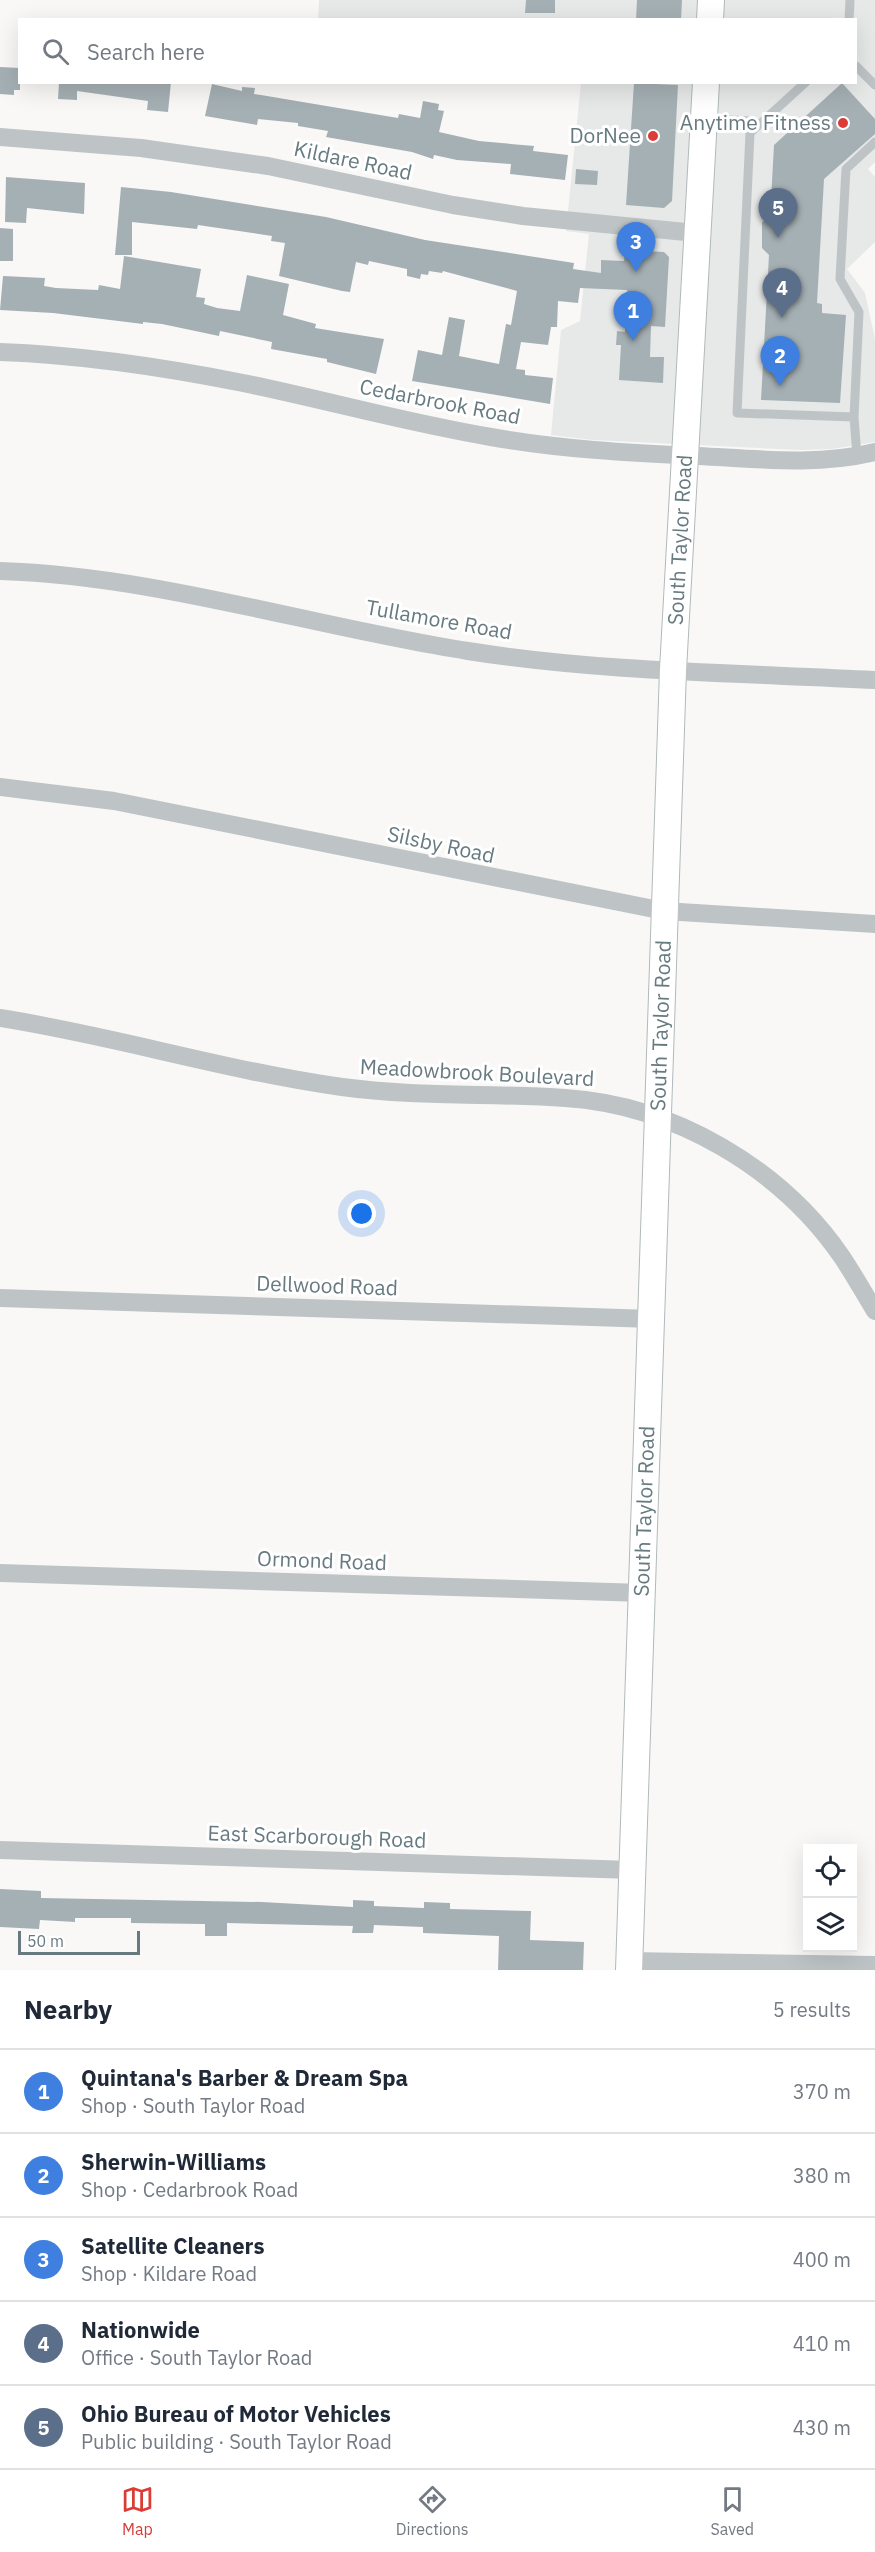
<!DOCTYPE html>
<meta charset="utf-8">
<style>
body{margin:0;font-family:"IBM Plex Sans",sans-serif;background:#f6f6f7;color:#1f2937}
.controls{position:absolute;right:18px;bottom:18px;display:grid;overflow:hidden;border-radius:0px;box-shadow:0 6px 24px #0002}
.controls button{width:54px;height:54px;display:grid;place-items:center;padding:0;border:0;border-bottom:2px solid #e0e1e3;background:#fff;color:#1f2937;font:30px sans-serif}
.scale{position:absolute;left:18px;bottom:15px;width:122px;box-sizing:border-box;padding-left:6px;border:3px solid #667a80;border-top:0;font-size:16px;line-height:21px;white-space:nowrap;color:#667a80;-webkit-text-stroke:4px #fff;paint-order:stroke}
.you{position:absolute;left:362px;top:1214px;width:21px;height:21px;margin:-15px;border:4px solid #fff;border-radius:50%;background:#1a73e8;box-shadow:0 0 0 9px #1a73e833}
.badge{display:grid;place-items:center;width:39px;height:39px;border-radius:50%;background:#da3c36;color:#fff;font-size:20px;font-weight:700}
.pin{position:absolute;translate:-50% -50px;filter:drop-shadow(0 2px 3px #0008)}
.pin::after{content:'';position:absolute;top:32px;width:21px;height:18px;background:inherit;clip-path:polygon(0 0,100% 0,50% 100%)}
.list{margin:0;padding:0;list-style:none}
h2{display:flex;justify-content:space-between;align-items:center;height:78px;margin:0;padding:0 24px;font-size:26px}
h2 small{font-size:20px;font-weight:400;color:#747a83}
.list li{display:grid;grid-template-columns:39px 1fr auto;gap:18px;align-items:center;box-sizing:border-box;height:84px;padding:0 24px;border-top:2px solid #e0e1e3}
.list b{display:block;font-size:22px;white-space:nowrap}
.list p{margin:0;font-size:20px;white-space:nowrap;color:#747a83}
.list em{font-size:20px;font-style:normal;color:#747a83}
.icon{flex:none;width:33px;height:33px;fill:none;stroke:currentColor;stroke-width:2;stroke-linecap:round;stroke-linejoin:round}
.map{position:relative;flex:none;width:875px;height:1970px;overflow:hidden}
.search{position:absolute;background:#fff;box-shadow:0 6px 24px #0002;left:18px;right:18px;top:18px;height:66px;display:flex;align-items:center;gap:15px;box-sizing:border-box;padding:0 21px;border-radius:0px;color:#747a83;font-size:22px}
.sheet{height:498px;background:#fff}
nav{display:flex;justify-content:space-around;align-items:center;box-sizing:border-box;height:84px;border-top:2px solid #e0e1e3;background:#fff;font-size:16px;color:#747a83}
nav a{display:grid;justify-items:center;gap:3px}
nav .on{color:#da3c36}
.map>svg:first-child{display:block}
</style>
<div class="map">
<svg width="875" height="1970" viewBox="0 0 875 1970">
<rect width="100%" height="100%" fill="#f9f8f7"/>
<path fill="#e7e8e8" d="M319,0H875V162L868,169L875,177V242L847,269L865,293L875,339V442L832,449L801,450L593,440L551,435L561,330L580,321L589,234L566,231L581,83L856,82V20H318Z"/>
<path fill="#a5b0b4" d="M526,0H555V13H525Z
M637,0H682L681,20H636Z
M0,67L20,68V90H14V95L0,94Z
M59,82H171L168,112L147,110L148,101L77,91V100L58,99Z
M634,83L678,85L672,201L664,208L626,205Z
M842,83L875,119V134L824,179L817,303L822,304V313L846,315L840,403L761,400L769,255L762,248V222L770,218L774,145Z
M212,84L242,91V87L255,88L254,94L261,95L398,118L399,114L420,118L423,101L439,104L438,110L444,111L439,132L479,141L534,146L533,151L568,155L565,180L510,174L511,164L457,160L434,155L433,159L412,152L326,137L328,131L298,126V123L258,119L257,125L205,116Z
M576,169L598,171L597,185L575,184Z
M6,177L85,183L84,214L27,208L26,223L5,222Z
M121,187L171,192L326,217L425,240L574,263L573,269L601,273V260L624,261L625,250L664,252L669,257L665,327L651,326L650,357H664L663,383L619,380L621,345H616L617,331L625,332L627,290L580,288L578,303L558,301L557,327H551L548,345L521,342L516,369L525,370V375L553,378L550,404L412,381L418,350L442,355L449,317L465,320L459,356L499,364L506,324L511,325L517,291L443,271L442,273L429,271L428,275L421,274L420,279L407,276V269L369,261L368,265L356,262L350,292L342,291L279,276L285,243L271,241L272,236L198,225L197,229L132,222V255H115Z
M0,228L13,229V261H0Z
M124,256L201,269L196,297L205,298L204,304L217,308L240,311L247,275L289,284L283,315L316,324L315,328L384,339L376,374L327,362V359L271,349L272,342L220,331L219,336L162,324L143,322V324L53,313L0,310L3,276L45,278L44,286L56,288L98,290L99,285L120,289Z
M0,1889L41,1891V1898L262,1902L353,1907V1900L374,1901V1906L424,1908V1902L450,1903V1909L531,1911L530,1940L584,1942L583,1970H498L499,1936L423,1933V1927L374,1925L373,1933H352L353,1926L227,1923V1936H205V1924L131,1923V1918H75V1922L40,1920L39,1929L0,1927Z"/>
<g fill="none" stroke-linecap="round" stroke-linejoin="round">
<g stroke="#b1b9bb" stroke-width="28">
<g id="secondary">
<path d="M710,20L711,0"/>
<path id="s1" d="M629,1970L673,670L706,82"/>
</g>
</g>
<path stroke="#bec4c6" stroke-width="9" d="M849,20L850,0
M856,66L875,85
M806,82L750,133L737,413L854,417L857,457
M706,119L751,121
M854,417L859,312L840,279L846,169L875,142"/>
<path stroke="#bec4c6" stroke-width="18" d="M0,137L141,148L268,166L453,205L523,216L696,233
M0,352C82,355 163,367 243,383C326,400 407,423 491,437C559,449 629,453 699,456C757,459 818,466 875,452
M0,571C158,576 313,627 468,651C600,672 742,673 875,680
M0,787L114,801L664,911L875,924
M0,1018C115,1036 227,1071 342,1087C416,1097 491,1093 565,1098C674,1105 781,1168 842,1257C854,1275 864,1293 875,1311
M0,1298L652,1319
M0,1573L643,1593
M0,1850L632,1870
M629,1961L875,1965"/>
<use href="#secondary" stroke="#fff" stroke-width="26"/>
</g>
<g fill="#da3c36" stroke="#fff" stroke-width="2">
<circle cx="843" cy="123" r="6"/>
<circle cx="653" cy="136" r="6"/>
</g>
<g text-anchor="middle" stroke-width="6" stroke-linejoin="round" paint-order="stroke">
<g font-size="21" fill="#667a80" stroke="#fff" text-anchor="end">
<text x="831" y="130">Anytime Fitness</text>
<text x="641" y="143">DorNee</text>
</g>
<g font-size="21" fill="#667a80" stroke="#fff">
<text transform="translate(353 161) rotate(12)" y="7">Kildare Road</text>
<text transform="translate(440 402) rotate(11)" y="7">Cedarbrook Road</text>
<text dy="7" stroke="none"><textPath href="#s1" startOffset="1431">South Taylor Road</textPath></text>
<text transform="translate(439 620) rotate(10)" y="7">Tullamore Road</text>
<text transform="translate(441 845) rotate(12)" y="7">Silsby Road</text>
<text dy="7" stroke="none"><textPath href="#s1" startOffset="945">South Taylor Road</textPath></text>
<text transform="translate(477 1073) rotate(3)" y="7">Meadowbrook Boulevard</text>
<text transform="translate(327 1286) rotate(2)" y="7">Dellwood Road</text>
<text dy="7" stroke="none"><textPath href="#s1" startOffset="459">South Taylor Road</textPath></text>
<text transform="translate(322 1561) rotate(2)" y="7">Ormond Road</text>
<text transform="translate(317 1837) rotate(2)" y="7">East Scarborough Road</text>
</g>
</g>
</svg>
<div class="controls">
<button><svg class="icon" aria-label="locate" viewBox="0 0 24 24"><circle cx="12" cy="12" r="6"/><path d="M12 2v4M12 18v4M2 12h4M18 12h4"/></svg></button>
<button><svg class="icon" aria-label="layers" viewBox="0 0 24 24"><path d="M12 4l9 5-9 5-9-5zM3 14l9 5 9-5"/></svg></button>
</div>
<div class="scale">50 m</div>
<div class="you"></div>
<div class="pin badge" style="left:633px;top:341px;background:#3f7fe0">1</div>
<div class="pin badge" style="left:780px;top:386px;background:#3f7fe0">2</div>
<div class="pin badge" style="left:636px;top:272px;background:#3f7fe0">3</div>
<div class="pin badge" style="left:782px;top:318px;background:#5c6f8a">4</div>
<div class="pin badge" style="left:778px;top:238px;background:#5c6f8a">5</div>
<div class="search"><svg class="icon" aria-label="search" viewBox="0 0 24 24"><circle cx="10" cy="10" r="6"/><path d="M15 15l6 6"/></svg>Search here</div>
</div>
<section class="sheet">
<h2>Nearby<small>5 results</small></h2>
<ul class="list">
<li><span class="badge" style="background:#3f7fe0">1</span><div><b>Quintana's Barber &amp; Dream Spa</b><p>Shop · South Taylor Road</p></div><em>370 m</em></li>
<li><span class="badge" style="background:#3f7fe0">2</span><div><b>Sherwin-Williams</b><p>Shop · Cedarbrook Road</p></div><em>380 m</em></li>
<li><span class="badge" style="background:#3f7fe0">3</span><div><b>Satellite Cleaners</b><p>Shop · Kildare Road</p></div><em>400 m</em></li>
<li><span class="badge" style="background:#5c6f8a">4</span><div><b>Nationwide</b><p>Office · South Taylor Road</p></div><em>410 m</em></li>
<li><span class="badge" style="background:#5c6f8a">5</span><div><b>Ohio Bureau of Motor Vehicles</b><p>Public building · South Taylor Road</p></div><em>430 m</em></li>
</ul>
</section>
<nav>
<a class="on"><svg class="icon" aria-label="map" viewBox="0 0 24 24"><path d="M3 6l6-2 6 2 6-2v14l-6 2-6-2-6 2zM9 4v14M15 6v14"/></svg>Map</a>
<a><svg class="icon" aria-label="directions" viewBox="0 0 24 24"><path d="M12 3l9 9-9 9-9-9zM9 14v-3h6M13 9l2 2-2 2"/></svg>Directions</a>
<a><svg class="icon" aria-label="saved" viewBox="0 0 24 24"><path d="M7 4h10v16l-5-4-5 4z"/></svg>Saved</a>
</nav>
